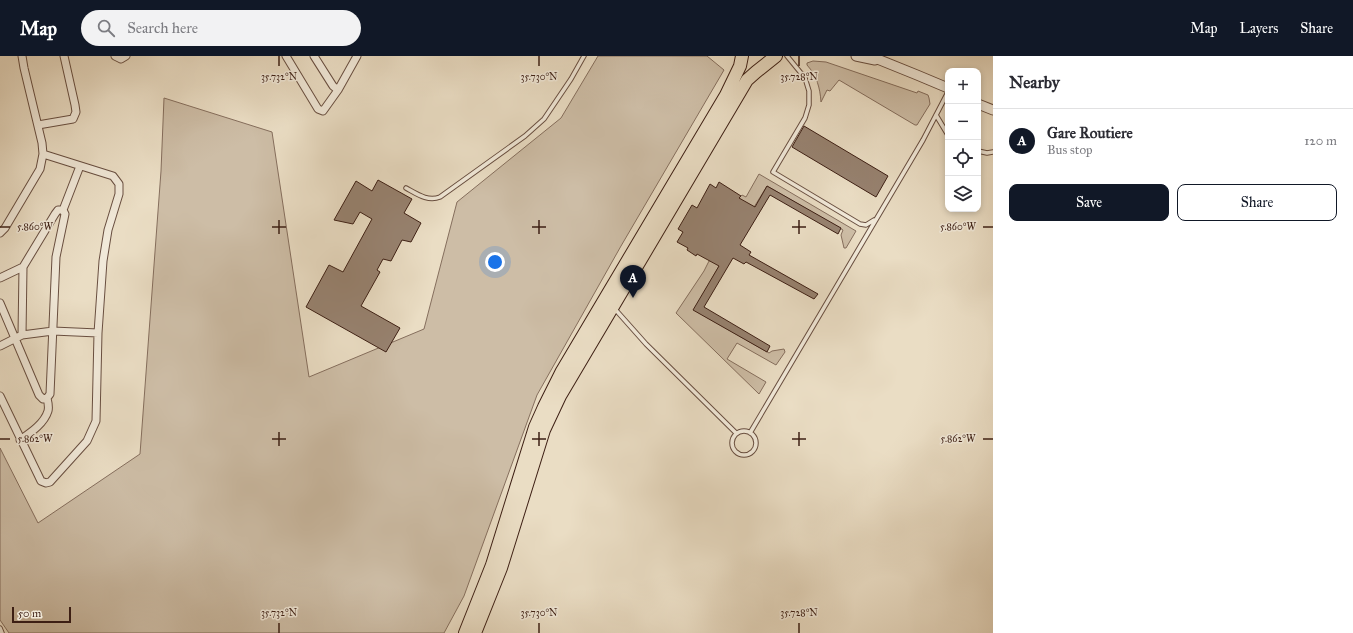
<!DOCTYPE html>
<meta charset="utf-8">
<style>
body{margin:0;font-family:"IM FELL Great Primer",serif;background:#f2f2f3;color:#2b2b33}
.controls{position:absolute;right:12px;top:12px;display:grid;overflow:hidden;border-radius:8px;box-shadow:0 2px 6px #0003}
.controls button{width:36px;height:36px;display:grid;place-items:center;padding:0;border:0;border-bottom:1px solid #e1e1e2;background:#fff;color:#2b2b33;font:20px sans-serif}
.scale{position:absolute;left:12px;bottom:10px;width:59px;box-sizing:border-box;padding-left:4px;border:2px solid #3d1f14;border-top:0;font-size:11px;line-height:14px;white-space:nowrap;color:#3d1f14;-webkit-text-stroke:3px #f1e9d9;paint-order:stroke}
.you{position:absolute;left:495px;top:206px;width:14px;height:14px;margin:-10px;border:3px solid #fff;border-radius:50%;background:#1a73e8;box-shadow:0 0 0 6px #1a73e833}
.badge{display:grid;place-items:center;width:26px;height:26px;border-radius:50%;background:#111827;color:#fff;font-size:13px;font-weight:700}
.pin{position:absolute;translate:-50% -33px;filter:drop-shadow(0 1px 2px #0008)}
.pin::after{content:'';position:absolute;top:21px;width:14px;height:12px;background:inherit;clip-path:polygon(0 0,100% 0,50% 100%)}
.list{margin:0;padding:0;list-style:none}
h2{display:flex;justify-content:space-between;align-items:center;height:52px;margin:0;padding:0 16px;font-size:17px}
h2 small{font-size:13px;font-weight:400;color:#7c7c81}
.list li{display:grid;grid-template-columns:26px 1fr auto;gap:12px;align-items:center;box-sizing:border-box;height:64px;padding:0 16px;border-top:1px solid #e1e1e2}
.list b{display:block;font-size:15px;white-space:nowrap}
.list p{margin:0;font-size:13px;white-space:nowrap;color:#7c7c81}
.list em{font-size:13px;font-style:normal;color:#7c7c81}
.actions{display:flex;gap:8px;padding:12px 16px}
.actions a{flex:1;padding:9px 0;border:1px solid #111827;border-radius:8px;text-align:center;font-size:14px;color:#111827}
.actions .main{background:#111827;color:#fff}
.icon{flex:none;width:22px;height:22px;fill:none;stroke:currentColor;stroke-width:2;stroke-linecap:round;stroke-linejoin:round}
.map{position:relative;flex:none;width:993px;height:577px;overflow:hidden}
header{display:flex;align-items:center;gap:24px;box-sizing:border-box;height:56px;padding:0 20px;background:#111827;color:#fff}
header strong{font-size:19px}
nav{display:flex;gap:22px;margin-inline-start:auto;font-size:14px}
.search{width:280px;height:36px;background:#f2f2f3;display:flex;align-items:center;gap:10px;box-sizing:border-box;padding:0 14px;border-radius:22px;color:#7c7c81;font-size:15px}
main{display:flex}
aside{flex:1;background:#fff}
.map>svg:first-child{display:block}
</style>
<header>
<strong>Map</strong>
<div class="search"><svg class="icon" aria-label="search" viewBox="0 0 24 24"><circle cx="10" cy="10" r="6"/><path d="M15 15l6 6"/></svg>Search here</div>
<nav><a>Map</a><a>Layers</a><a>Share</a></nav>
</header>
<main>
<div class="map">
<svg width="993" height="577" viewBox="0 0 993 577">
<rect width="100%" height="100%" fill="#eaddc4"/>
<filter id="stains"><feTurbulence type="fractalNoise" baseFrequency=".005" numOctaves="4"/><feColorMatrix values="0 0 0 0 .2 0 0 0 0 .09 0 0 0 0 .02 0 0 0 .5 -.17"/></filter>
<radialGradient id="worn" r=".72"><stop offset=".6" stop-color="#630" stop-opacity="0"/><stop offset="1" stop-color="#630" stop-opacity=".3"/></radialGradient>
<path fill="#cdbda6" stroke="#856e5d" d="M598,0H707L724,14L621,190L537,339L464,540L444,577H9L0,564V392L38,467L140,398L161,115L164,42L272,76L309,321L424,273L457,146L561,62Z
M813,5L826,6L917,37L918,35L928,39L929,42L930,48L917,69H915L839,24L830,35L827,34L821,46C820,32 817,20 807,9V7Z
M759,118L856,175L846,192H844L841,179L843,174L767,130L751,156L739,142L742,139L746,141Z
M723,203L694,254L769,297L772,295L784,293L785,296L776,309L737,287L727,303L766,326L759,338L676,257L704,215L709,205Z"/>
<path fill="#978270" stroke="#3d1f14" d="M804,70L888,120L876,141L792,91Z
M378,124L412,143L404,157L421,167L411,186L402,184L391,205L383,203L377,214L380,216L361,250L400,272L386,296L306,251L329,209L343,216L372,163L360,156L353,168L334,164L356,125L372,135Z
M719,126L741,140L739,142L755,151L767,130L841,172L838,178L770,139L740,189L751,196L749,199L818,238L814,243L746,206L744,208L733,202L704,251L770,290L767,296L693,254L719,210L697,198L696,200L687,194L688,192L677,186L683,176L678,173L692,149L697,152L710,128L716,132Z"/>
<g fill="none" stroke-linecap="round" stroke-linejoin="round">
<g stroke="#684e40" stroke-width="5.5">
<path id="service" d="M787,0L805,22L809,35V49L805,62L773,116L860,168L866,169L874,164
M936,59L948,79
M978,95L987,97L993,96
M406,132C417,138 428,146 440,141L525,80L544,63L571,23L584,0
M614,252L646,288L736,377
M732 387a12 12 0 1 1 24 0a12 12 0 1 1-24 0Z
M750,377L923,84L948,36
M0,572L2,577"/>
</g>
<g stroke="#684e40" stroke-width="9">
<path id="minor" d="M115,0L121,3L126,0
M286,0L318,53L323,55L338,34L357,0
M314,0L333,30L338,34
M38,69L73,63L76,56L75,49L64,0
M0,177L5,172L40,113L43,98L42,87L24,12L22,0
M0,222L23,211L55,158L58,154H63
M0,247L39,339L43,343L47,342L50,338L56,201L65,158L63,154L80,110
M22,279L23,211
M0,290L22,279L53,275L98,277
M0,340L41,425L46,427L50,426L87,385L96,365L98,277L103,205L108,174L119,138V128L113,120L43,98
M20,384C30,377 44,368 48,355C49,351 48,346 47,342"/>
</g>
<g stroke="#684e40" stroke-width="11">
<path id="tertiary" d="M856,0L875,4
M870,0L917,19L948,32
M978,48L993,54"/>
</g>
<g stroke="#3d1f14" stroke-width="14">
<path id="primary" d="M465,577L492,509L535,371L544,351L562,315L726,39L740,10L742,0
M475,577L501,512L544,374L560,340L747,24L756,16L776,0"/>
</g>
<use href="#service" stroke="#f1e9d9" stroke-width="3.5"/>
<use href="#minor" stroke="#f1e9d9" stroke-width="7"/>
<use href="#tertiary" stroke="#f1e9d9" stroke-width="9"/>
<use href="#primary" stroke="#eaddc4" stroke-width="12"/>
</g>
<path fill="none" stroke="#3d1f14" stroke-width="1.5" d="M279,0V10M539,0V10M799,0V10M279,164V178M539,164V178M799,164V178M0,171H10M272,171H286M532,171H546M792,171H806M983,171H993M279,376V390M539,376V390M799,376V390M0,383H10M272,383H286M532,383H546M792,383H806M983,383H993M279,567V577M539,567V577M799,567V577"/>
<g font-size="10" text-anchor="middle" fill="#3d1f14" stroke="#f1e9d9" stroke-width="3" stroke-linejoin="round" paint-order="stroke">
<text x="279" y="24">35.732°N</text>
<text x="539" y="24">35.730°N</text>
<text x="799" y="24">35.728°N</text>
<text x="958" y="174">5.860°W</text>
<text x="35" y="174">5.860°W</text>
<text x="958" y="386">5.862°W</text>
<text x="35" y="386">5.862°W</text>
<text x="279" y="560">35.732°N</text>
<text x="539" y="560">35.730°N</text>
<text x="799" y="560">35.728°N</text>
</g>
<rect width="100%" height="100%" filter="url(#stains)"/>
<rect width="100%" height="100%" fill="url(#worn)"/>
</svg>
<div class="controls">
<button>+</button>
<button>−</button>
<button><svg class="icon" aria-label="locate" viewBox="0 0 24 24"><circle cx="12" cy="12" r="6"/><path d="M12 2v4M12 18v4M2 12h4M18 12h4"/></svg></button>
<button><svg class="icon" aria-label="layers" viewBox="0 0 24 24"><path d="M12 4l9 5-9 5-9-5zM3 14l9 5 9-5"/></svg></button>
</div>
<div class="scale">50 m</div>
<div class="you"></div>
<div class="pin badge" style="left:633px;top:242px">A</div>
</div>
<aside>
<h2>Nearby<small></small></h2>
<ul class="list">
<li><span class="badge">A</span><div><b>Gare Routiere</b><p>Bus stop</p></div><em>120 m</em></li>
</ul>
<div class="actions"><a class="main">Save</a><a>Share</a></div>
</aside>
</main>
